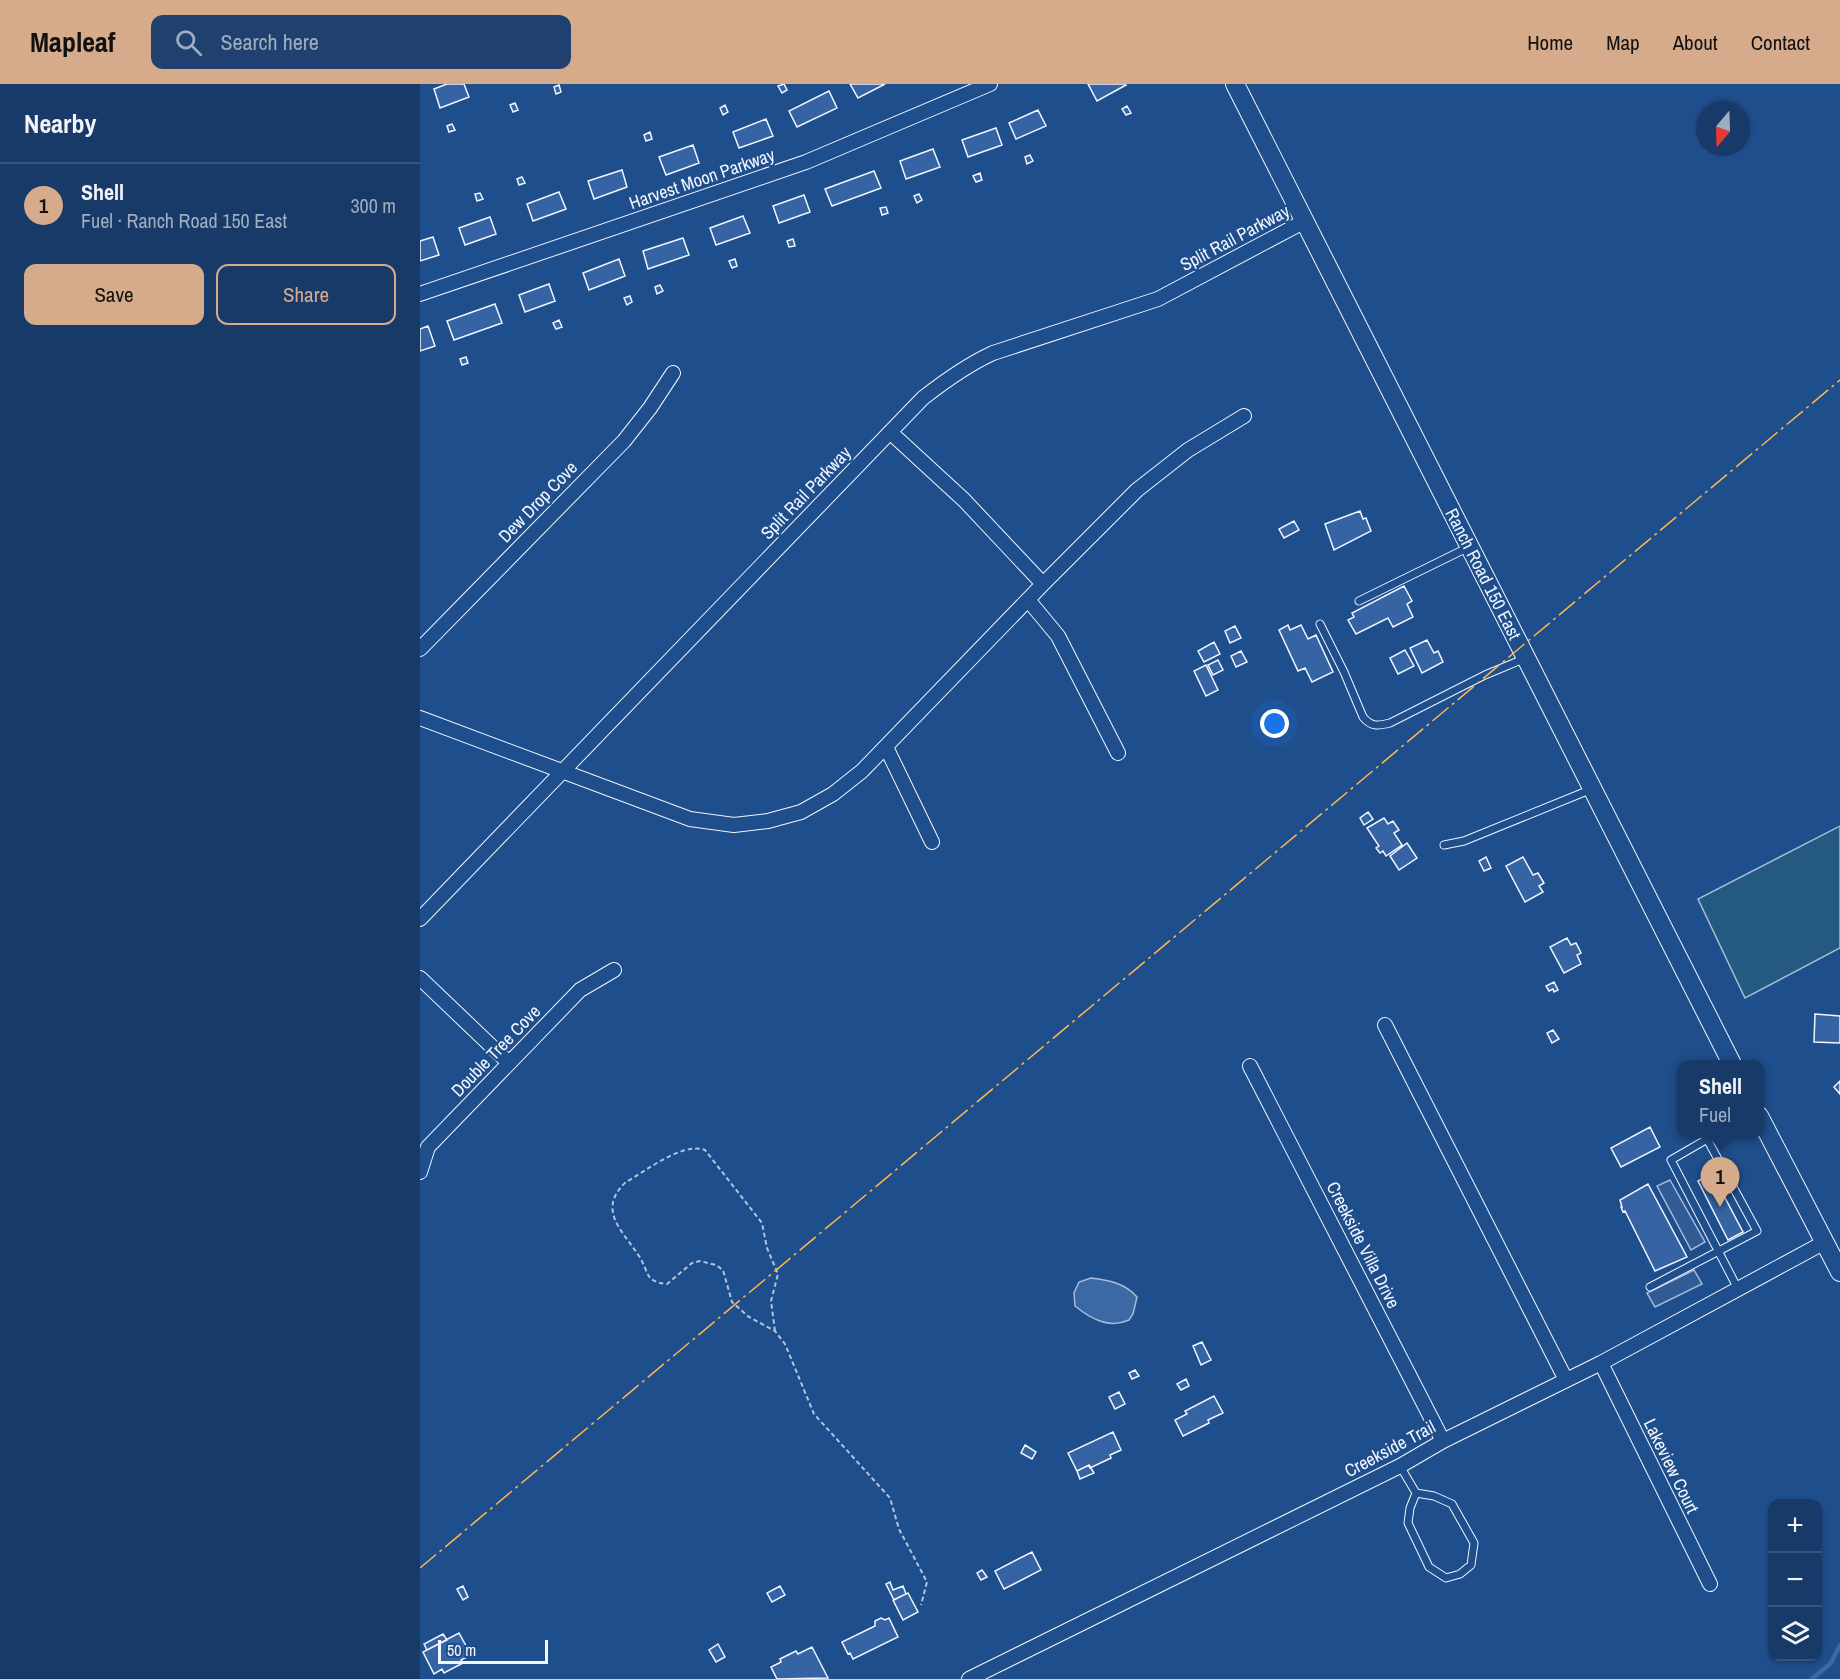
<!DOCTYPE html>
<meta charset="utf-8">
<style>
body{margin:0;font-family:"Archivo Narrow",sans-serif;background:#20416f;color:#f1f3f6}
.controls{position:absolute;right:18px;bottom:18px;display:grid;overflow:hidden;border-radius:12px;box-shadow:0 2px 4px #0004}
.controls button{width:54px;height:54px;display:grid;place-items:center;padding:0;border:0;border-bottom:2px solid #36547d;background:#173a69;color:#f1f3f6;font:30px sans-serif}
.compass{position:absolute;left:1276px;top:18px;width:54px;height:54px;border-radius:50%;background:#173a69;box-shadow:0 2px 4px #0004;rotate:199deg}
.scale{position:absolute;left:18px;bottom:15px;width:110px;box-sizing:border-box;padding-left:6px;border:3px solid #f2f6ff;border-top:0;font-size:16px;line-height:21px;white-space:nowrap;color:#f2f6ff;-webkit-text-stroke:4px #1f4e8c;paint-order:stroke}
.you{position:absolute;left:855px;top:640px;width:21px;height:21px;margin:-15px;border:4px solid #fff;border-radius:50%;background:#1a73e8;box-shadow:0 0 0 9px #1a73e833}
.badge{display:grid;place-items:center;width:39px;height:39px;border-radius:50%;background:#d6ab8b;color:#111;font-size:20px;font-weight:700}
.pin{position:absolute;translate:-50% -50px;filter:drop-shadow(0 2px 3px #0008)}
.pin::after{content:'';position:absolute;top:32px;width:21px;height:18px;background:inherit;clip-path:polygon(0 0,100% 0,50% 100%)}
.popup{position:absolute;left:1257px;top:976px;width:87px;height:78px;box-sizing:border-box;display:grid;place-content:center;border-radius:12px;background:#173a69;filter:drop-shadow(0 2px 4px #0005);font-size:20px;white-space:nowrap;color:#9eadc0}
.popup b{font-size:22px;color:#f1f3f6}
.popup::after{content:'';position:absolute;left:50%;top:100%;margin-left:-12px;border:12px solid transparent;border-top-color:#173a69}
.list{margin:0;padding:0;list-style:none}
h2{display:flex;justify-content:space-between;align-items:center;height:78px;margin:0;padding:0 24px;font-size:26px}
h2 small{font-size:20px;font-weight:400;color:#9eadc0}
.list li{display:grid;grid-template-columns:39px 1fr auto;gap:18px;align-items:center;box-sizing:border-box;height:84px;padding:0 24px;border-top:2px solid #36547d}
.list b{display:block;font-size:22px;white-space:nowrap}
.list p{margin:0;font-size:20px;white-space:nowrap;color:#9eadc0}
.list em{font-size:20px;font-style:normal;color:#9eadc0}
.actions{display:flex;gap:12px;padding:18px 24px}
.actions a{flex:1;padding:14px 0;border:2px solid #d6ab8b;border-radius:12px;text-align:center;font-size:21px;color:#d6ab8b}
.actions .main{background:#d6ab8b;color:#111}
.icon{flex:none;width:33px;height:33px;fill:none;stroke:currentColor;stroke-width:2;stroke-linecap:round;stroke-linejoin:round}
.map{position:relative;flex:none;width:1420px;height:1595px;overflow:hidden}
header{display:flex;align-items:center;gap:36px;box-sizing:border-box;height:84px;padding:0 30px;background:#d6ab8b;color:#111}
header strong{font-size:28px}
nav{display:flex;gap:33px;margin-inline-start:auto;font-size:21px}
.search{width:420px;height:54px;background:#20416f;display:flex;align-items:center;gap:15px;box-sizing:border-box;padding:0 21px;border-radius:12px;color:#9eadc0;font-size:22px}
main{display:flex}
aside{flex:1;background:#173a69}
.map>svg:first-child{display:block}
</style>
<header>
<strong>Mapleaf</strong>
<div class="search"><svg class="icon" aria-label="search" viewBox="0 0 24 24"><circle cx="10" cy="10" r="6"/><path d="M15 15l6 6"/></svg>Search here</div>
<nav><a>Home</a><a>Map</a><a>About</a><a>Contact</a></nav>
</header>
<main>
<aside>
<h2>Nearby<small></small></h2>
<ul class="list">
<li><span class="badge">1</span><div><b>Shell</b><p>Fuel · Ranch Road 150 East</p></div><em>300 m</em></li>
</ul>
<div class="actions"><a class="main">Save</a><a>Share</a></div>
</aside>
<div class="map">
<svg width="1420" height="1595" viewBox="0 0 1420 1595">
<rect width="100%" height="100%" fill="#1f4e8c"/>
<path fill="#245a82" stroke="#a8bbd7" stroke-width="1.5" d="M1420,742V864L1325,914L1278,815Z"/>
<path fill="#305b95" stroke="#a8bbd7" stroke-width="1.5" d="M1250,1096L1285,1158L1271,1166L1237,1102Z
M1274,1186L1282,1200L1235,1223L1227,1209Z"/>
<path fill="#3b69a3" stroke="#a8bbd7" stroke-width="1.5" d="M671,1194C688,1196 705,1199 717,1213L713,1230L709,1236C689,1245 671,1235 655,1222L654,1209L659,1198Z"/>
<g fill="none" stroke-linecap="round" stroke-linejoin="round">
<path stroke="#3b69a3" stroke-width="4.5" d="M1392,1595L1411,1579L1420,1561"/>
</g>
<path fill="#3563a3" stroke="#f2f6ff" stroke-width="1.5" d="M27,0H44L49,13L20,24L14,5Z
M364,0L367,6L362,9L358,2Z
M430,0H465L438,14Z
M668,0H705L706,1L677,17Z
M139,1L141,8L136,10L134,3Z
M409,7L417,24L377,43L369,27Z
M95,19L98,26L93,28L90,21Z
M305,21L308,28L303,31L300,24Z
M707,22L711,29L706,31L702,25Z
M618,26L626,42L596,55L589,39Z
M346,35L353,52L319,64L313,48Z
M32,40L35,46L29,48L27,42Z
M576,44L582,61L548,73L542,56Z
M230,48L232,55L226,57L224,51Z
M273,61L279,79L246,91L239,73Z
M513,65L520,83L486,95L480,77Z
M610,71L613,77L607,80L605,73Z
M202,86L207,103L174,115L168,97Z
M454,87L461,104L412,122L405,105Z
M560,89L562,96L556,98L553,92Z
M102,93L105,99L99,101L97,95Z
M139,108L146,125L113,137L107,120Z
M60,109L63,115L57,117L55,110Z
M499,110L502,116L497,119L494,112Z
M384,111L390,128L359,139L353,122Z
M466,123L468,129L462,131L460,124Z
M323,132L330,149L296,161L290,144Z
M70,133L76,150L45,161L39,144Z
M13,153L19,171L0,177V157Z
M263,154L269,171L228,185L223,167Z
M373,155L375,162L369,163L367,157Z
M199,175L205,192L169,206L163,189Z
M315,175L317,182L312,184L309,177Z
M129,200L135,217L105,228L99,211Z
M240,201L243,207L237,210L235,203Z
M210,212L212,218L207,221L204,214Z
M75,220L82,239L34,256L27,237Z
M139,236L142,243L136,245L133,239Z
M8,242L15,262L0,267V245Z
M46,273L48,279L42,281L40,275Z
M940,427L943,435L946,434L951,447L914,466L905,440Z
M874,437L879,446L864,454L859,445Z
M984,502L992,517L987,520L993,533L973,543L968,534L936,550L928,536L934,533L932,529Z
M868,541L870,546L881,541L888,555L896,551L913,588L892,598L885,584L878,587L859,546Z
M815,542L821,554L810,559L805,547Z
M1007,556L1014,569L1018,567L1023,578L1002,589L990,564Z
M794,558L800,570L784,578L778,567Z
M985,566L994,582L978,590L970,574Z
M821,567L827,578L816,583L811,572Z
M798,576L803,586L793,591L788,581Z
M786,581L798,606L786,612L774,587Z
M948,728L953,735L944,741L940,734Z
M964,734L968,740L973,737L979,746L974,749L982,761L966,772L963,767L960,769L956,764L959,762L947,744Z
M987,759L997,774L979,786L970,772Z
M1066,773L1071,784L1064,787L1059,777Z
M1103,773L1113,791L1118,789L1124,799L1119,802L1123,808L1105,818L1086,782Z
M1147,854L1151,861L1156,859L1161,869L1157,871L1161,880L1144,889L1130,863Z
M1134,898L1138,906L1134,908L1133,905L1129,907L1126,902Z
M1395,930L1420,932V959L1394,958Z
M1133,946L1139,955L1132,959L1127,949Z
M1420,997V1010L1414,1003Z
M1230,1043L1240,1063L1201,1083L1191,1064Z
M1292,1089L1323,1148L1308,1156L1278,1097Z
M1228,1100L1267,1173L1235,1187L1205,1127L1203,1128L1201,1123H1202L1200,1116Z
M782,1258L791,1276L781,1281L773,1262Z
M715,1286L719,1292L712,1295L709,1289Z
M766,1295L769,1302L761,1306L757,1300Z
M699,1308L705,1320L695,1325L689,1313Z
M794,1312L803,1329L788,1336L789,1339L763,1352L755,1336L767,1330L765,1327Z
M693,1348L701,1366L690,1371L691,1374L670,1384L669,1381L657,1387L648,1369Z
M605,1361L616,1368L612,1375L601,1369Z
M669,1381L674,1389L660,1395L657,1387Z
M612,1468L621,1486L584,1505L575,1487Z
M562,1486L567,1493L561,1496L557,1489Z
M470,1498L473,1506L483,1502L486,1510L474,1516L466,1500Z
M43,1502L48,1513L43,1516L37,1505Z
M360,1502L365,1511L352,1518L347,1509Z
M488,1509L498,1528L483,1536L473,1516Z
M461,1534L465,1536L469,1534L478,1553L433,1575L430,1569L428,1570L422,1558L455,1542V1537Z
M39,1549L51,1571L41,1576L43,1579L24,1589L22,1585L14,1590L3,1568Z
M23,1550L27,1556L7,1566L4,1560Z
M298,1560L305,1573L296,1578L289,1566Z
M392,1563L408,1594L357,1595L351,1583L361,1578L360,1575L376,1567L378,1570Z"/>
<g fill="none" stroke-linecap="round" stroke-linejoin="round">
<g stroke="#f2f6ff" stroke-width="9">
<path id="service" d="M939,517L1049,463
M900,540L924,588L943,633C951,643 958,642 970,639L1065,591L1106,574
M1024,761L1044,757L1172,705
M1296,1050L1251,1076L1318,1205
M1230,1203L1337,1147L1287,1055
M980,1382L996,1409L1014,1412L1032,1420L1054,1459L1051,1481L1040,1490L1026,1494L1009,1483L988,1439L990,1424L996,1409"/>
</g>
<g stroke="#f2f6ff" stroke-width="16">
<path id="minor" d="M0,210L386,78L570,0
M470,348L544,416L623,500
M609,517L638,552L698,669
M0,565L204,357L230,324L253,289
M0,634L270,735L314,741L348,737L381,728L413,710L442,687L623,500L717,406L768,366L824,332
M466,663L512,758
M0,835L503,314C526,296 547,281 573,269L738,215L885,137
M0,894L89,979
M965,941L1146,1296
M830,982L1023,1357
M0,1088L8,1063L160,906L194,886
M1181,1279L1290,1500
M549,1595L980,1382L1023,1357L1181,1279L1405,1158"/>
</g>
<g stroke="#f2f6ff" stroke-width="20">
<path id="secondary" d="M815,0L1312,980
M1339,1032L1420,1188"/>
</g>
<path stroke="#b3c4dc" stroke-width="2" stroke-dasharray="4.5 3" stroke-linecap="butt" d="M355,1247L351,1217L358,1190L347,1164L342,1139L285,1066C262,1058 226,1087 206,1098C176,1126 203,1147 219,1172C229,1187 224,1198 247,1200L272,1179L280,1177L296,1181L303,1186L312,1218L329,1233L355,1247L365,1260L394,1330L470,1414L479,1445L507,1498L501,1521"/>
<use href="#service" stroke="#1f4e8c" stroke-width="7"/>
<use href="#minor" stroke="#1f4e8c" stroke-width="14"/>
<use href="#secondary" stroke="#1f4e8c" stroke-width="18"/>
<path stroke="#ffb74d" stroke-width="1.5" stroke-dasharray="21 4.5 3 4.5" stroke-linecap="butt" d="M0,1484L1420,296"/>
</g>
<g text-anchor="middle" stroke-width="4.5" stroke-linejoin="round" paint-order="stroke">
<g font-size="18" fill="#f2f6ff" stroke="#1f4e8c">
<text transform="translate(282 95) rotate(-19)" y="6">Harvest Moon Parkway</text>
<text transform="translate(815 154) rotate(-28)" y="6">Split Rail Parkway</text>
<text transform="translate(386 409) rotate(-46)" y="6">Split Rail Parkway</text>
<text transform="translate(118 418) rotate(-46)" y="6">Dew Drop Cove</text>
<text transform="translate(1063 490) rotate(63)" y="6">Ranch Road 150 East</text>
<text transform="translate(76 967) rotate(-46)" y="6">Double Tree Cove</text>
<text transform="translate(943 1161) rotate(63)" y="6">Creekside Villa Drive</text>
<text transform="translate(970 1365) rotate(-28)" y="6">Creekside Trail</text>
<text transform="translate(1251 1382) rotate(64)" y="6">Lakeview Court</text>
</g>
</g>
</svg>
<div class="controls">
<button>+</button>
<button>−</button>
<button><svg class="icon" aria-label="layers" viewBox="0 0 24 24"><path d="M12 4l9 5-9 5-9-5zM3 14l9 5 9-5"/></svg></button>
</div>
<svg class="compass" viewBox="-18 -18 36 36"><path d="M0-13l5 13h-10z" fill="#e53935"/><path d="M0 13l5-13h-10z" fill="#9eadc0"/></svg>
<div class="scale">50 m</div>
<div class="you"></div>
<div class="pin badge" style="left:1300px;top:1123px">1</div>
<div class="popup"><b>Shell</b>Fuel</div>
</div>
</main>
